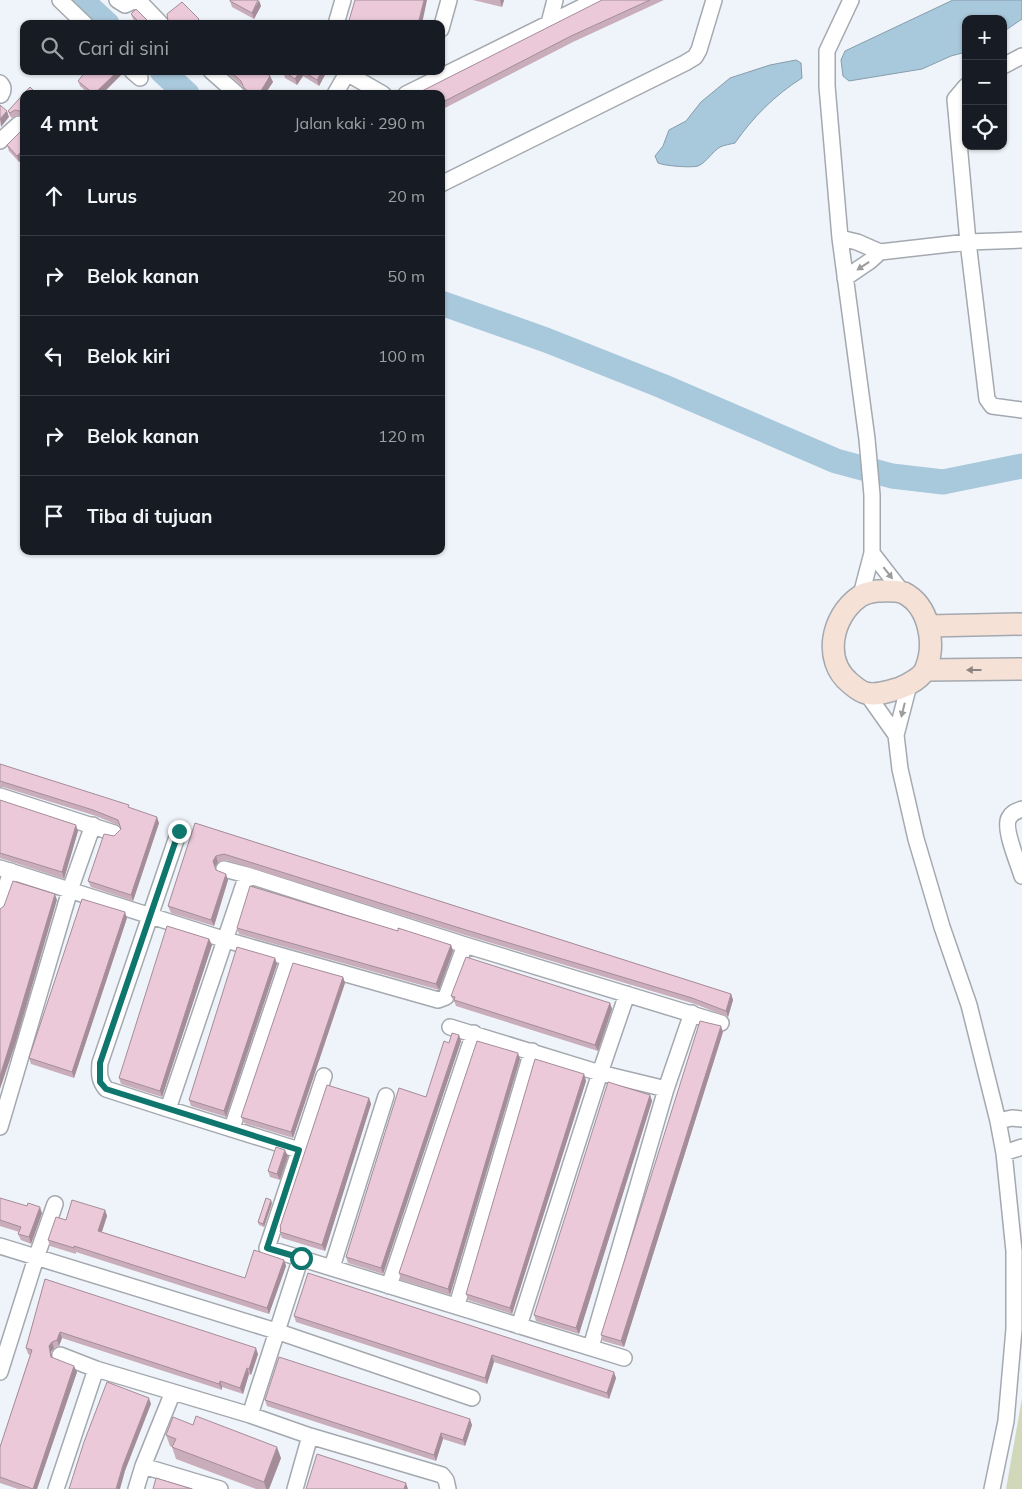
<!DOCTYPE html>
<html lang="id">
<meta charset="utf-8">
<style>
body{margin:0;font-family:Mulish,sans-serif;background:#20242c;color:#f1f3f6}
.controls{position:absolute;right:15px;top:15px;display:grid;overflow:hidden;border-radius:10px;box-shadow:0 1px 4px #0004}
.controls button{width:45px;height:45px;display:grid;place-items:center;padding:0;border:0;border-bottom:1px solid #363941;background:#171b24;color:#f1f3f6;font:25px sans-serif}
.stop{position:absolute;width:15px;height:15px;margin:-11px;border:4px solid #0f766e;border-radius:50%;background:#fff}
.stop.end{background:#0f766e;border-color:#fff;box-shadow:0 1px 5px #0008}
.list{margin:0;padding:0;list-style:none}
h2{display:flex;justify-content:space-between;align-items:center;height:65px;margin:0;padding:0 20px;font-size:21px}
h2 small{font-size:16px;font-weight:400;color:#9ea1a6}
.list li{display:grid;grid-template-columns:32px 1fr auto;gap:15px;align-items:center;box-sizing:border-box;height:80px;padding:0 20px;border-top:1px solid #363941}
.list b{display:block;font-size:19px;white-space:nowrap}
.list em{font-size:16px;font-style:normal;color:#9ea1a6}
.icon{flex:none;width:28px;height:28px;fill:none;stroke:currentColor;stroke-width:2;stroke-linecap:round;stroke-linejoin:round}
.map{position:relative;flex:none;width:1022px;height:1489px;overflow:hidden}
.search{position:absolute;background:#171b24;box-shadow:0 1px 4px #0004;left:20px;top:20px;width:425px;height:55px;display:flex;align-items:center;gap:12px;box-sizing:border-box;padding:0 18px;border-radius:10px;color:#9ea1a6;font-size:19px}
.panel{position:absolute;background:#171b24;box-shadow:0 1px 4px #0004;left:20px;top:90px;width:425px;height:465px;border-radius:10px}
.map>svg:first-child{display:block}
</style>
<div class="map">
<svg width="1022" height="1489" viewBox="0 0 1022 1489">
<rect width="100%" height="100%" fill="#eff4fa"/>
<path fill="#d1d8ba" d="M1022,1398V1489H1006Z"/>
<path fill="#a8c8db" stroke="#869dab" d="M953,0H1022V19L1003,32V19H966V52L951,56L922,69L849,81L843,76L841,60L845,51Z
M796,60L801,63L802,78C775,95 753,117 735,143C731,144 724,145 720,147C712,152 707,162 698,166C692,168 665,166 658,163L655,156L663,146L669,130L686,121L701,102L730,78L770,65Z"/>
<g fill="none" stroke-linecap="round" stroke-linejoin="round">
<path stroke="#a8c8db" stroke-width="25" d="M81,0L107,24
M162,71L187,94
M441,303L546,340L662,386L836,461L892,476L943,482L1022,466"/>
<g stroke="#a4a9af" stroke-width="18">
<path id="street" d="M60,0L85,24
M117,0L125,5L136,0
M138,0L161,24
M851,0L827,51V86L840,238L867,439L872,495V553L861,595
M549,23L555,0
M336,24L343,0
M441,29L449,0
M1003,66L1022,56
M132,71L140,78
M211,71L237,94
M343,71L383,94
M0,83C4,87 4,90 1,95
M966,86L955,99L968,242L987,399L992,406L1022,410
M335,94L347,73
M406,94L596,0
M0,141L19,124L24,129
M441,184L685,63L695,57L699,50L714,0
M840,238L857,242L880,252L968,242L1022,240
M845,278L870,261L880,252
M872,553L903,593
M909,685L896,735L900,769L916,839L942,927L969,1005L998,1121L1004,1153L1014,1251V1329L1006,1421L992,1489
M867,694L896,735
M0,796L114,833
M1022,809C1017,811 1012,812 1009,818C1003,828 1018,863 1022,876
M0,868L226,940L438,1000L446,997L465,945
M224,869L247,875L465,945L721,1023
M247,875L168,1109L299,1150
M0,906L11,871
M450,1027L600,1073L666,1089
M324,1076L267,1248L624,1358
M168,1109L106,1089C99,1080 99,1074 100,1063L179,831
M998,1121L1012,1118L1022,1119
M0,1127L70,890L93,825
M232,1128L289,958
M1004,1153L1022,1147
M0,1246L276,1331L472,1398
M332,1267L386,1096
M389,1286L474,1033
M457,1305L532,1051
M519,1326L600,1073L627,994
M591,1347L666,1089L692,1013
M60,1355L96,1369
M0,1372L36,1258L55,1204
M250,1415L301,1257
M143,1466L220,1489
M56,1489L96,1369L250,1415L310,1436L442,1475L446,1480L448,1489
M136,1489L143,1466L173,1392
M295,1489L310,1436"/>
</g>
<g stroke="#a4a9af" stroke-width="24">
<path id="secondary" d="M877,591C885,591 897,590 904,593C929,606 936,643 926,668C923,677 908,685 900,688C890,691 876,696 866,693C860,692 855,687 850,683C822,660 832,616 859,597C864,593 871,592 877,591Z
M928,626L1022,624
M926,670L1022,669"/>
</g>
<use href="#street" stroke="#fff" stroke-width="15"/>
<use href="#secondary" stroke="#f6e1d6" stroke-width="21"/>
</g>
<path fill="#caadbb" d="M473,0H504L502,7Z
M602,0H664L573,42L441,110V94Z
M230,1L261,6L254,19L232,7Z
M131,14L151,24H138L133,19Z
M121,71V75L102,94H89L80,86L78,81Z
M225,71H263L270,76L273,82L265,94H246L243,87Z
M283,71H326V73L319,86L303,76L297,85L285,78Z
M24,94V117L17,115L12,118L10,116L8,111Z
M20,132L19,162L9,151L7,145Z
M0,764L130,808L159,823L133,901L91,887L88,881L114,836L121,829L120,826L96,816L3,787H0Z
M0,800L78,831L64,879L0,858Z
M195,823L731,994L733,1000L728,1017L695,1004L468,936L226,860L218,862L215,867L216,870L228,880L214,926L171,913L168,906Z
M127,918L74,1078L31,1064L29,1058Z
M237,928L398,931L451,945L453,951L439,990L239,934Z
M209,939L212,945L162,1097L121,1084L119,1078Z
M275,958L277,964L226,1117L191,1106L189,1100Z
M343,977L345,983L293,1138L244,1123L241,1117Z
M451,996L610,1003L612,1009L598,1051L456,1006L455,1003L454,1002Z
M723,1032L624,1347L603,1341L601,1335Z
M459,1035L461,1041L383,1274L348,1263L346,1257L426,1097L449,1043Z
M520,1059L450,1295L401,1280L399,1273Z
M584,1074L586,1081L512,1314L468,1300L466,1294Z
M650,1095L652,1101L579,1334L536,1321L534,1315Z
M369,1098L371,1104L325,1251L282,1238L280,1232V1227Z
M288,1156L280,1180L270,1177L268,1171Z
M0,1198L42,1213L31,1244L21,1240L18,1234L19,1232L0,1226Z
M272,1203L264,1227L259,1225L258,1222Z
M105,1210L107,1216L102,1232L245,1278L284,1260L286,1266L269,1314L76,1252V1254L50,1246L48,1240L66,1220Z
M45,1279L258,1354L251,1375L249,1374L243,1394L222,1387V1390L62,1338L59,1346L54,1348L51,1352L52,1358L77,1372L37,1489H18L0,1483V1447L30,1355L28,1354L26,1348Z
M294,1316L616,1378L609,1399L494,1362L487,1384L296,1322Z
M265,1400L472,1425L465,1446L443,1439L436,1461L267,1406Z
M166,1435L281,1458L269,1489H256L176,1459L172,1447L170,1446Z"/>
<path fill="#a48d98" d="M259,0L261,6L254,19L252,13Z
M424,0H427L422,24H418Z
M500,0H504L502,7Z
M199,19L201,24H194Z
M118,71H121V75L102,94H94Z
M300,71H301L303,76L297,85L295,79Z
M322,71H326V73L319,86L317,80Z
M270,76L273,82L265,94H259Z
M7,111L9,117L1,127L0,119Z
M24,149V158L19,162L17,156Z
M157,817L159,823L133,901L131,895Z
M76,825L78,831L64,879L62,872Z
M216,856L218,862L215,867L213,861Z
M226,874L228,880L214,926L211,920Z
M55,894L57,900L15,1045L0,1089V1076Z
M125,912L127,918L74,1078L72,1072Z
M209,939L212,945L162,1097L160,1091Z
M451,945L453,951L439,990L436,984Z
M275,958L277,964L226,1117L224,1111Z
M343,977L345,983L293,1138L291,1132Z
M731,994L733,1000L728,1017L726,1011Z
M610,1003L612,1009L598,1051L595,1045Z
M721,1026L723,1032L624,1347L621,1341Z
M459,1035L461,1041L383,1274L381,1268Z
M518,1053L520,1059L450,1295L448,1289Z
M584,1074L586,1081L512,1314L510,1308Z
M650,1095L652,1101L579,1334L576,1328Z
M369,1098L371,1104L325,1251L322,1245Z
M285,1150L288,1156L280,1180L277,1174Z
M271,1200L272,1203L264,1227L263,1224Z
M40,1207L42,1213L31,1244L29,1237Z
M105,1210L107,1216L100,1237L98,1231Z
M284,1260L286,1266L269,1314L267,1308Z
M60,1332L62,1338L59,1346L57,1340Z
M52,1342L54,1348L51,1352L53,1363L51,1357L49,1346Z
M256,1348L258,1354L251,1375L249,1369Z
M492,1355L494,1362L487,1384L485,1378Z
M74,1366L77,1372L37,1489H33Z
M247,1368L249,1374L243,1394L240,1388Z
M614,1372L616,1378L609,1399L607,1393Z
M220,1381L222,1387V1390L219,1384Z
M149,1398L151,1404L125,1471L120,1489H116L123,1465Z
M470,1419L472,1425L465,1446L463,1440Z
M441,1433L443,1439L436,1461L434,1455Z
M277,1447L281,1458L269,1489H266L264,1482Z
M406,1483L408,1489H404Z"/>
<path fill="#ebc9d9" stroke="#a48d98" d="M230,0H258L252,13L230,1Z
M355,0H424L418,24H348Z
M602,0H650L571,36L441,103V94H416Z
M182,2L199,19L194,24H165L168,21L167,14Z
M136,9L151,24H141L131,14Z
M86,71H118L94,94L78,81Z
M230,71H263L270,76L259,94H252L244,88L241,81Z
M283,71H300L295,79Z
M302,71H322L317,80Z
M30,87L37,94H24V112L15,110L10,113L8,111Z
M0,105L7,111L0,119Z
M20,132H24V149L17,156L7,145Z
M0,764L129,805L128,807L157,817L131,895L88,881L104,834L114,836L121,829L118,820L93,810L0,781Z
M0,800L76,825L62,872L0,853Z
M195,823L731,994L726,1011L692,998L466,930L224,854L216,856L213,861L216,870L226,874L211,920L168,906Z
M13,881L55,894L12,1038L0,1076V909L4,906Z
M250,886L398,931V928L451,945L436,984L237,928Z
M82,899L125,912L72,1072L29,1058Z
M167,926L209,939L160,1091L119,1078Z
M237,947L275,958L224,1111L189,1100Z
M466,957L610,1003L595,1045L454,1000L455,997L451,996Z
M293,963L343,977L291,1132L241,1117Z
M700,1021L721,1026L621,1341L601,1335Z
M452,1033L459,1035L381,1268L346,1257L399,1088L426,1097L444,1041L449,1043Z
M477,1041L518,1053L448,1289L399,1273Z
M535,1059L584,1074L510,1308L466,1294Z
M608,1082L650,1095L576,1328L534,1315Z
M327,1085L369,1098L322,1245L280,1232L281,1228L280,1227Z
M276,1147L285,1150L277,1174L268,1171Z
M0,1198L27,1206L28,1203L40,1207L29,1237L18,1234L21,1227L0,1220Z
M266,1198L271,1200L263,1224L258,1222Z
M72,1200L105,1210L98,1231L245,1278L254,1250L284,1260L267,1308L74,1246V1248L48,1240L56,1217L66,1220Z
M308,1273L614,1372L607,1393L492,1355L485,1378L294,1316Z
M45,1279L256,1348L249,1369L247,1368L240,1388L220,1381L219,1384L60,1332L57,1340L52,1342L49,1346L51,1357L74,1366L33,1489L0,1477V1447L32,1350L26,1348Z
M279,1357L470,1419L463,1440L441,1433L434,1455L265,1400Z
M107,1382L149,1398L123,1465L116,1489H69L84,1442Z
M196,1416L277,1447L264,1482L172,1447L176,1439L166,1435L173,1417L193,1425Z
M317,1454L406,1483L404,1489H306Z
M156,1478L192,1489H153Z"/>
<defs><path id="oneway-solid" d="M-6-.8H1V-3.2L6.5 0L1 3.2V.8H-6Z" transform="scale(1.25)"/></defs>
<g fill="#9b9c9d">
<use href="#oneway-solid" transform="translate(863 266) rotate(146)"/>
<use href="#oneway-solid" transform="translate(888 573) rotate(52)"/>
<use href="#oneway-solid" transform="translate(903 710) rotate(104)"/>
</g>
<use fill="#8d8581" href="#oneway-solid" transform="translate(974 670) rotate(180)"/>
<g fill="none" stroke-linecap="round" stroke-linejoin="round">
<path stroke="#0f766e" stroke-width="6" d="M179,831L100,1063V1082L106,1089L299,1150L267,1248L301,1258"/>
</g>
</svg>
<div class="controls">
<button>+</button>
<button>−</button>
<button><svg class="icon" aria-label="locate" viewBox="0 0 24 24"><circle cx="12" cy="12" r="6"/><path d="M12 2v4M12 18v4M2 12h4M18 12h4"/></svg></button>
</div>
<div class="stop" style="left:301px;top:1258px"></div>
<div class="stop end" style="left:179px;top:831px"></div>
<div class="search"><svg class="icon" aria-label="search" viewBox="0 0 24 24"><circle cx="10" cy="10" r="6"/><path d="M15 15l6 6"/></svg>Cari di sini</div>
<section class="panel">
<h2>4 mnt<small>Jalan kaki · 290 m</small></h2>
<ul class="list">
<li><svg class="icon" aria-label="ahead" viewBox="0 0 24 24"><path d="M12 20V5M6 11l6-6 6 6"/></svg><div><b>Lurus</b></div><em>20 m</em></li>
<li><svg class="icon" aria-label="right" viewBox="0 0 24 24"><path d="M7 20v-9h11M14 6l5 5-5 5"/></svg><div><b>Belok kanan</b></div><em>50 m</em></li>
<li><svg class="icon" aria-label="left" viewBox="0 0 24 24"><path d="M17 20v-9H6M10 6l-5 5 5 5"/></svg><div><b>Belok kiri</b></div><em>100 m</em></li>
<li><svg class="icon" aria-label="right" viewBox="0 0 24 24"><path d="M7 20v-9h11M14 6l5 5-5 5"/></svg><div><b>Belok kanan</b></div><em>120 m</em></li>
<li><svg class="icon" aria-label="arrive" viewBox="0 0 24 24"><path d="M6 21V4h12l-3 4 3 4H6"/></svg><div><b>Tiba di tujuan</b></div></li>
</ul>
</section>
</div>
